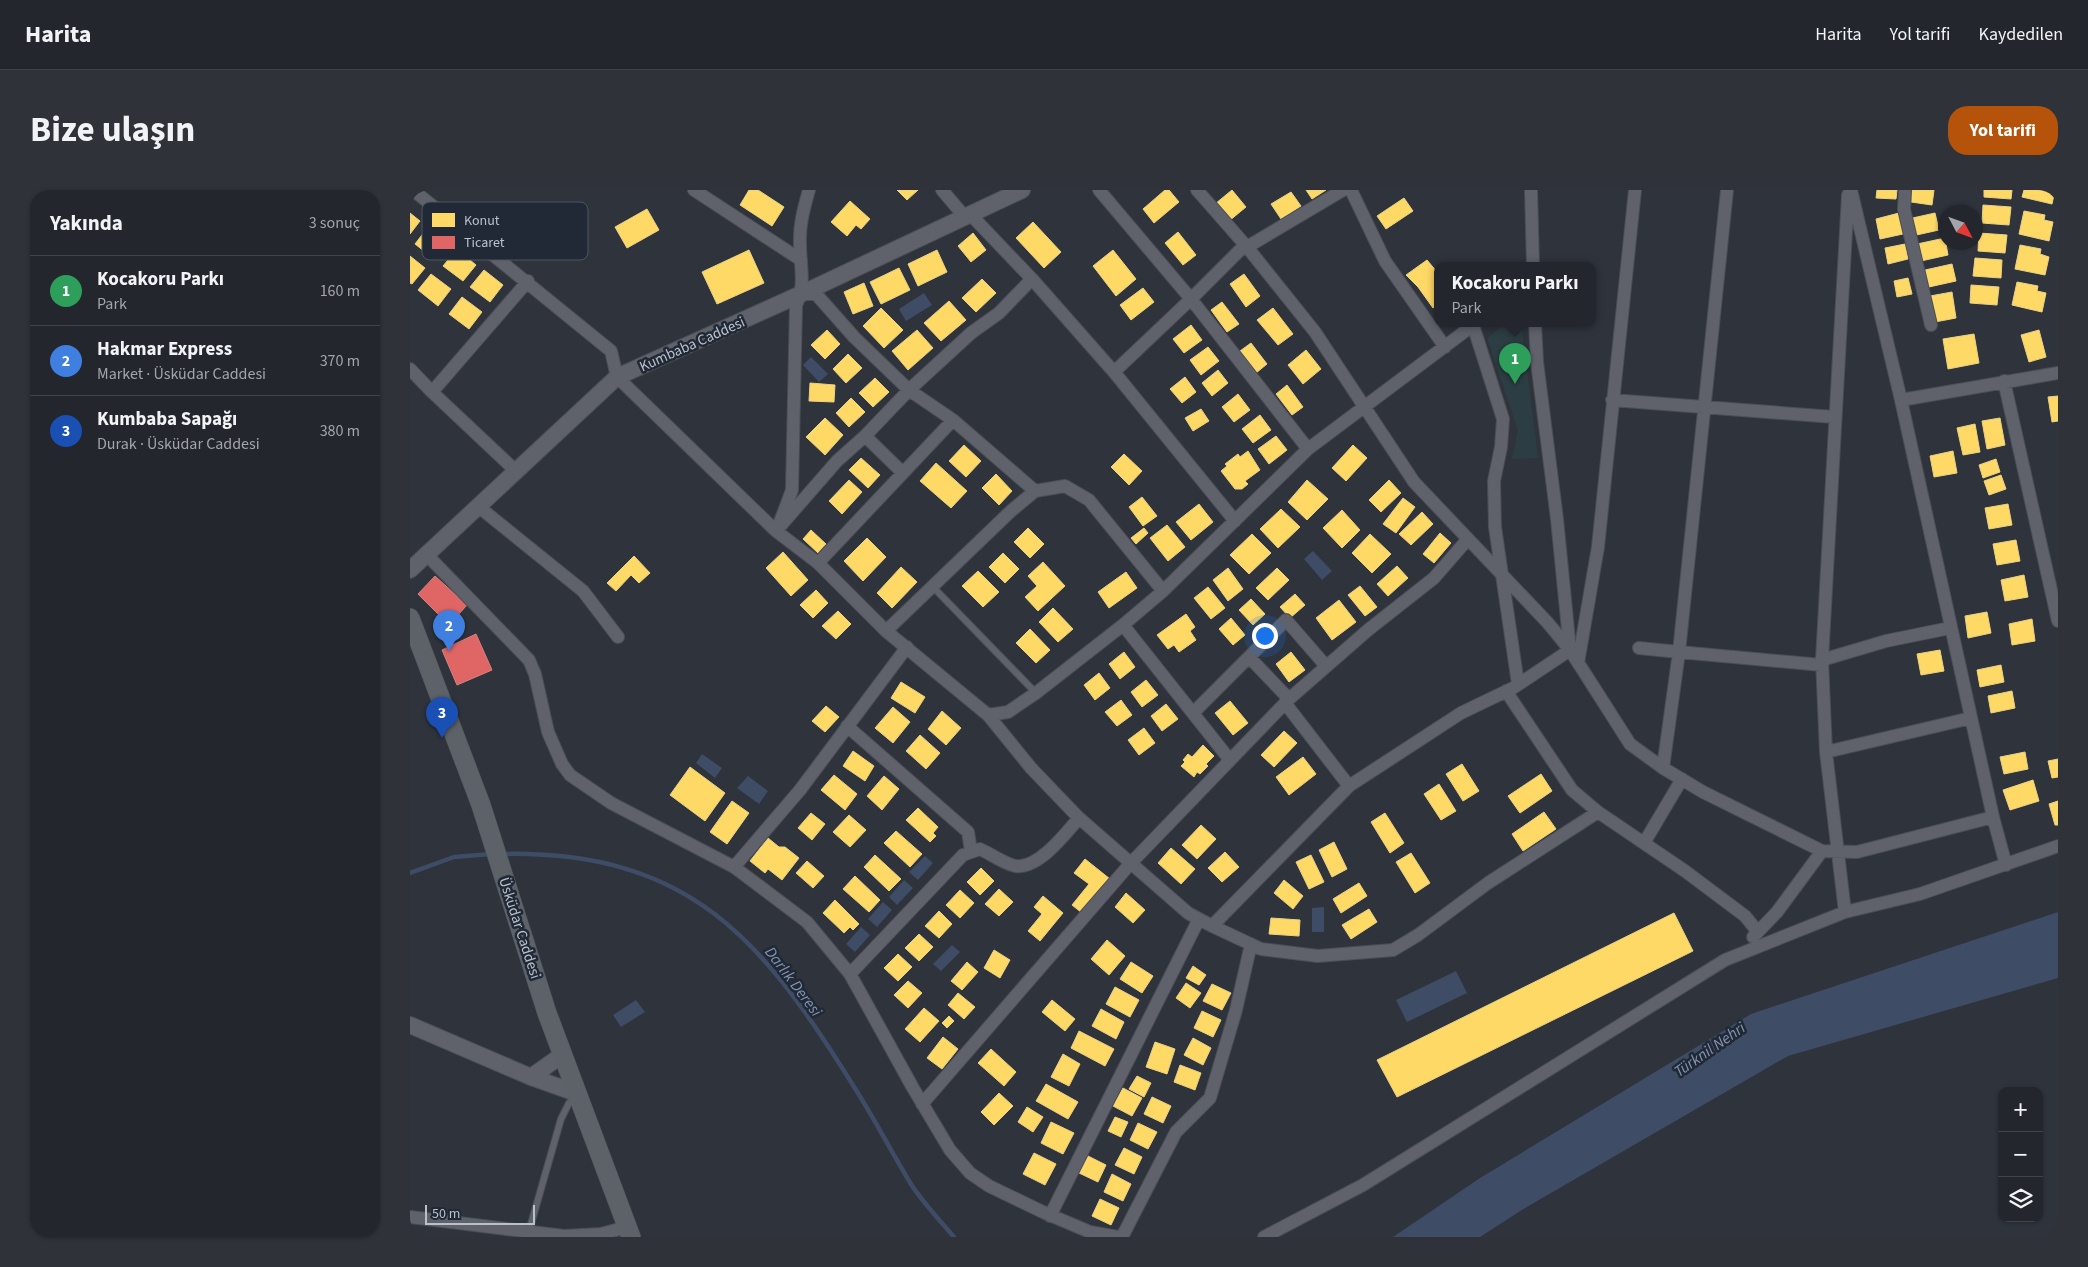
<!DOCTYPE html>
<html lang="tr">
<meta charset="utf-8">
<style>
body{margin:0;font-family:"Source Sans 3",sans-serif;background:#2f3239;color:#f1f3f6}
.controls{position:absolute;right:15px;bottom:15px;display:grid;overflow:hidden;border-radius:10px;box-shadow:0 1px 4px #0004}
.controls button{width:45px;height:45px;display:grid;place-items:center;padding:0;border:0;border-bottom:1px solid #404349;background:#23262d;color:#f1f3f6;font:25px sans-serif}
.compass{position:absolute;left:1528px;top:15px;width:45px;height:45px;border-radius:50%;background:#23262d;box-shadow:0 1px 4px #0004;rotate:131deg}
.scale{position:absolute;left:15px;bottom:12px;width:110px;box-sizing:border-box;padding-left:5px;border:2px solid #bac0cb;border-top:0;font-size:14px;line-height:18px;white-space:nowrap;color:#bac0cb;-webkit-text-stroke:4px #212937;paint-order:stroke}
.you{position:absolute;left:854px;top:445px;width:18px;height:18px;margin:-12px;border:4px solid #fff;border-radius:50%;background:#1a73e8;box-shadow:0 0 0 8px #1a73e833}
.badge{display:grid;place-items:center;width:32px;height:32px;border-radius:50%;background:#b45309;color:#fff;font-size:16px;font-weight:700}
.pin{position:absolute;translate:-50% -41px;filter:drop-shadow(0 1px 2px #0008)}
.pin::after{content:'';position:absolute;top:26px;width:18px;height:15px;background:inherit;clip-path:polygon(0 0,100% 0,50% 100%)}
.popup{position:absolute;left:1024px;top:72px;width:162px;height:65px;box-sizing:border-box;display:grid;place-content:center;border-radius:10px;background:#23262d;filter:drop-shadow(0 1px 4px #0005);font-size:16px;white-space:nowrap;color:#a3a5aa}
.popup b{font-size:19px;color:#f1f3f6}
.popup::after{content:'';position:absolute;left:50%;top:100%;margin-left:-10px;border:10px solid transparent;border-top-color:#23262d}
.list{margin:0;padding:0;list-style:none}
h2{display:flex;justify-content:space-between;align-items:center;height:65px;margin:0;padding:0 20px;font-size:21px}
h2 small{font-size:16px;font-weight:400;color:#a3a5aa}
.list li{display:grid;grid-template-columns:32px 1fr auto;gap:15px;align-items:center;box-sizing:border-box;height:70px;padding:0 20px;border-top:1px solid #404349}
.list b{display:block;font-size:19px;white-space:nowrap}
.list p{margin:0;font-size:16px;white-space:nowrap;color:#a3a5aa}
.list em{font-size:16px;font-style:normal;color:#a3a5aa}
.icon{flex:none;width:28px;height:28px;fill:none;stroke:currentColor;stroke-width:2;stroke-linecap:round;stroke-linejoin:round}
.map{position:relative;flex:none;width:1648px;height:1047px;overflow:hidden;border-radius:20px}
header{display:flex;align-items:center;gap:30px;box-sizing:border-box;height:70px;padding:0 25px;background:#23262d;border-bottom:1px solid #404349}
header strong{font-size:24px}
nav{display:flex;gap:28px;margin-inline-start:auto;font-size:18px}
.intro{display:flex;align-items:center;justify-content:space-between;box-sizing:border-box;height:120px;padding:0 30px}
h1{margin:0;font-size:35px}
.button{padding:12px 22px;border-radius:20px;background:#b45309;color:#fff;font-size:18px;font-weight:700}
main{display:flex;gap:30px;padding:0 30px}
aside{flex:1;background:#23262d;border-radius:20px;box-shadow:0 1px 4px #0004}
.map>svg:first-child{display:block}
</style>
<header>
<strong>Harita</strong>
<nav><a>Harita</a><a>Yol tarifi</a><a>Kaydedilen</a></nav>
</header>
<div class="intro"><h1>Bize ulaşın</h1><a class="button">Yol tarifi</a></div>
<main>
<aside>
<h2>Yakında<small>3 sonuç</small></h2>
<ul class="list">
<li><span class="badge" style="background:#2e9e5b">1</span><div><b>Kocakoru Parkı</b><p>Park</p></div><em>160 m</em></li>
<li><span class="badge" style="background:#3f7fe0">2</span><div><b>Hakmar Express</b><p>Market · Üsküdar Caddesi</p></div><em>370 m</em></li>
<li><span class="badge" style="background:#1a4fb4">3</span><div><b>Kumbaba Sapağı</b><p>Durak · Üsküdar Caddesi</p></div><em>380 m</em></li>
</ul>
</aside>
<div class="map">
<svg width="1648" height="1047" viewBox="0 0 1648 1047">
<rect width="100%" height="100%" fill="#2f333c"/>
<path fill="#2c3e43" d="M1097,133H1111L1128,268L1102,269L1108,240L1077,148Z"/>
<path fill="#3e4c66" d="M514,103L522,115L496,131L489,119Z
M401,167L418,184L409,192L393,175Z
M903,361L922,381L912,390L894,369Z
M292,564L312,578L305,588L286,573Z
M338,586L358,601L349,614L327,598Z
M515,666L523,673L508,690L499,682Z
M494,690L503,698L487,715L479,707Z
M473,712L482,720L467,737L458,729Z
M914,717V742H902V718Z
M1648,722V788L1378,866L1115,1018L1070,1047H983L1070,988L1341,824Z
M451,737L460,745L445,762L436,754Z
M542,755L550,762L531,781L523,774Z
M1046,781L1057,803L997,832L986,810Z
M226,810L235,822L211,837L203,825Z"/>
<path fill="#ffd966" stroke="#ead284" d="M339,0H348L374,17L362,36L330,15Z
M487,0H508L497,10Z
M755,0H759L769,12L744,33L733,19Z
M822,0L836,17L819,31L805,14Z
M896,0H916L902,9Z
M1467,0H1487L1486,9L1466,8Z
M1502,0H1524L1522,15L1501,12Z
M1574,0H1602L1601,9L1574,7Z
M1614,0H1645L1642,14L1612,7Z
M881,2L891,16L871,29L861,14Z
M994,8L1003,21L976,39L967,26Z
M440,11L460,29L451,39L446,35L437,46L421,32Z
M1573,15L1601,17L1599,35L1572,33Z
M237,19L249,40L217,58L205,37Z
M1614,21L1635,25L1634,30L1643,32L1639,51L1609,44Z
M0,23L10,31L0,44Z
M1489,23L1493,44L1470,49L1466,29Z
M1525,23L1529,40L1502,46L1498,29Z
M623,32L651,62L634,78L606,48Z
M18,37L38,53L24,69L5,54Z
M768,42L786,65L773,75L755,53Z
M563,43L576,60L561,72L548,56Z
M1569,43L1597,45L1595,63L1568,61Z
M1535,48L1538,65L1511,71L1507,54Z
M1495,54L1498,69L1478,74L1475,58Z
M1610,55L1631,59L1630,64L1639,67L1635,85L1605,79Z
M47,59L66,75L53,91L33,76Z
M339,60L354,93L307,114L292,82Z
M527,60L537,82L508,96L498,74Z
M703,60L726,89L706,106L683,76Z
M0,66L15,78L2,94L0,93Z
M1565,68L1592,70L1591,88L1563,86Z
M1017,70L1028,83V114L1023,118L1008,97L996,85Z
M1542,74L1546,91L1519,97L1515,80Z
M489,78L500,100L471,114L460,92Z
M74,80L93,95L80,112L60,97Z
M21,84L41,99L28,116L8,100Z
M834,84L850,106L836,117L820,94Z
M1498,88L1502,104L1487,107L1484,91Z
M572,89L586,103L566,122L552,108Z
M1607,92L1628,96L1627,101L1636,103L1632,122L1602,115Z
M454,93L463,116L443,124L434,102Z
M1561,95L1589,97L1587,115L1560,113Z
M733,98L744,112L721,130L710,115Z
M1542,102L1546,128L1525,132L1520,106Z
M52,107L72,122L59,139L39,124Z
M539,111L556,130L531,151L514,133Z
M812,112L829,134L817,142L801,120Z
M471,118L493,140L474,158L453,136Z
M863,118L883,144L868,155L847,130Z
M781,135L792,150L774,163L763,149Z
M417,140L430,154L415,169L401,155Z
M507,140L523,158L498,180L482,161Z
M1629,140L1636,167L1619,172L1611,145Z
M1564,144L1569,173L1538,179L1533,149Z
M841,153L857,174L846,183L830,161Z
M798,157L809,171L791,185L780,170Z
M896,160L911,179L893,194L878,175Z
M438,164L452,178L436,193L423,179Z
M808,180L818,193L802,206L792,193Z
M775,187L786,202L772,213L760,199Z
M465,188L479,202L463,217L449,203Z
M400,193L425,195L424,212L399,211Z
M877,195L893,217L882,225L866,204Z
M828,204L840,220L824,232L812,217Z
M1648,206V231L1642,232L1638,207Z
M441,208L455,222L439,237L426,223Z
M791,219L799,231L783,241L775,228Z
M850,225L861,240L843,253L832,239Z
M415,228L433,245L415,265L396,247Z
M1590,228L1595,255L1577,259L1572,231Z
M1565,234L1570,262L1553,265L1547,238Z
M866,246L877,260L859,274L848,259Z
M554,255L571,271L556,287L539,271Z
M943,255L957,268L936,291L922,278Z
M838,261L850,280L835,291L838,294L832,299H825L811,281L817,276L815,274L828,264L830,267Z
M1543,261L1547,283L1524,287L1520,266Z
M714,264L732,281L719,295L701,277Z
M451,268L470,285L458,298L439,280Z
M1586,269L1590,282L1573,288L1569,275Z
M526,273L557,301L541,318L510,291Z
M586,284L602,301L589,315L572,298Z
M1591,285L1596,299L1579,305L1574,291Z
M439,290L452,302L432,324L419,311Z
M897,290L918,309L897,330L878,312Z
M979,290L991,303L971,322L959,310Z
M732,307L747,326L733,336L719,317Z
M993,308L1005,317L986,343L973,334Z
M789,314L803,332L781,350L766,332Z
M1598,314L1602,335L1579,339L1575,318Z
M871,319L890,337L868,358L850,339Z
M932,320L950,340L932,358L913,338Z
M1012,322L1023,334L1001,355L989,344Z
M757,335L775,357L758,371L740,348Z
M618,338L634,354L620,368L604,352Z
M734,338L738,343L726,354L721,348Z
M401,340L416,354L408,363L393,349Z
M1030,343L1041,353L1024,373L1013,364Z
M842,344L861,363L839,384L820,365Z
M960,344L981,364L962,383L942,363Z
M457,348L476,367L453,391L434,371Z
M1606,350L1610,371L1587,375L1583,354Z
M373,362L398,390L381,406L356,378Z
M593,363L609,379L595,393L579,377Z
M224,366L240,383L229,393L221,385L206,401L197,393Z
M633,372L655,396L628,421L615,407L627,396L618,386Z
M987,376L998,388L978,406L967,394Z
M491,377L507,392L482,418L467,403Z
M818,378L833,399L818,411L803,390Z
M867,378L879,390L858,410L846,398Z
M568,381L589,402L573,417L552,396Z
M716,382L727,398L699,418L688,402Z
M1614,385L1618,407L1595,411L1591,390Z
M950,396L967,417L955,426L938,405Z
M798,397L815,418L801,429L784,408Z
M406,400L418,413L403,428L390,415Z
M885,404L895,415L880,428L870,417Z
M841,409L855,424L843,435L829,420Z
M929,410L946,432L922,450L906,428Z
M643,418L663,439L648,452L629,432Z
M428,421L441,434L426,449L412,436Z
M1577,422L1581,443L1558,448L1555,426Z
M776,424L785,437L780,441L786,450L769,462L764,455L758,459L747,445Z
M821,428L835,445L823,455L809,439Z
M1622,429L1625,451L1602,455L1599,434Z
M620,439L640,460L626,473L606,453Z
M1530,460L1534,481L1511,485L1507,464Z
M714,462L725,477L710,489L699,474Z
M881,462L895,480L879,492L866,474Z
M1591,475L1594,492L1570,497L1567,480Z
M689,483L700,498L685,510L674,495Z
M736,490L748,505L732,517L721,502Z
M491,492L515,507L505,523L481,508Z
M1602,501L1605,518L1581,523L1578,506Z
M711,510L722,525L707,536L695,522Z
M820,511L838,533L823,545L805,523Z
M756,514L768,529L752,541L741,526Z
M416,516L429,527L415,542L402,531Z
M483,517L500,532L483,553L465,538Z
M532,521L551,538L536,555L518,539Z
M734,538L745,553L729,565L718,550Z
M874,541L887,553L864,577L851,565Z
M510,545L530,563L516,579L496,561Z
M793,555L804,566L796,574L798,576L790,584L787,582L784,587L771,576L775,572L773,570L778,564L782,567Z
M443,561L464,576L455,591L433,576Z
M1615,562L1618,579L1594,584L1590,567Z
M893,567L906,584L879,605L866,587Z
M1648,569V587L1642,588L1638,571Z
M1052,574L1069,601L1053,611L1036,584Z
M280,577L315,603L295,631L260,605Z
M1131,584L1142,601L1110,623L1098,606Z
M424,585L447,604L435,620L411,600Z
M474,586L489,599L472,620L457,606Z
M1623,590L1629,611L1600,620L1593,600Z
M1029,594L1046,621L1031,630L1014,604Z
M322,611L339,623L317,654L300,642Z
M1648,611V635H1645L1639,614Z
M508,618L528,637L523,643L526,646L520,652L496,630Z
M1134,622L1146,639L1113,661L1102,644Z
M401,623L415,634L402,650L388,638Z
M975,623L994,653L980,663L961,632Z
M439,625L456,640L440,657L423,642Z
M791,635L806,649L787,669L772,655Z
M486,641L512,664L500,677L474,653Z
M358,648L369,657H375L389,668L372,690L358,679L355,683L340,671Z
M924,652L937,679L922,687L909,660Z
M761,658L785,679L771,694L748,673Z
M815,662L829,677L812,692L798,678Z
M1001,663L1020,693L1005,703L986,672Z
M465,665L491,689L479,701L454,677Z
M901,665L914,692L899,699L886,672Z
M675,669L700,689L672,723L662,715L679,694L664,683Z
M397,671L414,686L403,698L386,683Z
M571,678L584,691L570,705L557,692Z
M445,686L470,710L459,722L433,699Z
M874,690L893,706L883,719L864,703Z
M949,693L957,706L931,723L923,709Z
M589,699L603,712L589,726L575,714Z
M550,700L564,713L550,728L536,715Z
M716,703L735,720L723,733L705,717Z
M633,706L653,723L630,751L618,741L632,724L624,717Z
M425,710L449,734L443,740L440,737L434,743L413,723Z
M959,719L967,732L941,749L932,735Z
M529,721L542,734L529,748L515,736Z
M1264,723L1283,761L987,907L967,870Z
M861,728L890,730L889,746L859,744Z
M509,744L523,757L509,771L495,758Z
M697,750L715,766L699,785L681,769Z
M584,760L600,770L590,788L574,778Z
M488,764L502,777L488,791L474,778Z
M557,772L568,782L552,800L541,791Z
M721,772L743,786L732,803L710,789Z
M783,776L796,785L789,795L776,788Z
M498,791L512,803L498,818L484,805Z
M776,793L791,803L780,818L766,808Z
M802,794L821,803L812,820L793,811Z
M705,797L729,810L720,827L696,814Z
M548,803L565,817L554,829L538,815Z
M642,810L665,829L655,841L632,822Z
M514,818L529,831L510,852L495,839Z
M691,819L714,832L706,849L682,836Z
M792,821L811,830L803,847L784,838Z
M539,826L544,831L537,838L532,833Z
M669,841L704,859L695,876L661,858Z
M533,847L548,859L532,879L517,868Z
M783,848L801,858L793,875L774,865Z
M745,852L765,859L757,884L736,877Z
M581,859L606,882L594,896L568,873Z
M653,864L670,874L659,896L641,887Z
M770,875L791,883L785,900L764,892Z
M727,886L741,893L734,907L719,899Z
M636,894L668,912L658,929L626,911Z
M713,898L732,908L722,926L703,916Z
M589,903L603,916L584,935L571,922Z
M742,907L761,916L753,933L734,924Z
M617,917L633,927L623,942L608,932Z
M705,927L718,932L711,947L698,941Z
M641,932L664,943L653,964L631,953Z
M728,933L747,942L738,959L720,950Z
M714,958L732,967L724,984L705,975Z
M624,963L646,974L635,995L613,984Z
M678,966L696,975L688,992L669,983Z
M702,984L721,994L713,1011L694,1002Z
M690,1009L709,1018L701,1035L682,1026Z"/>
<path fill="#e06666" stroke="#d58184" d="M25,386L57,415L39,435L8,404Z
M66,444L82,480L47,495L32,460Z"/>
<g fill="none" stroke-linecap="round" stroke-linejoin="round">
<path stroke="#3e4c66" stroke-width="4.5" d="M91,664C281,660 353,750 446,900C465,930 481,961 499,991C511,1011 529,1029 544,1047
M0,683L44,667L81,664"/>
<g stroke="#4b4e55" stroke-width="8">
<path id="service" d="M522,396L626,503
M119,1041L151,929L159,913L166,907"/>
</g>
<g stroke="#4b4e55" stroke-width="14">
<path id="minor" d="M3,0L201,161L207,187L366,341L408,373L476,441L578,525
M284,0L391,70
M532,0L555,27
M689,0L781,109L835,55
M787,0L837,57L905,142L1004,292L1138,433L1160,460L1220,554L1253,578L1293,602L1412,661L1447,662L1583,627L1596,675
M941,0L975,71L1035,157
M1121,0L1123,75
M1441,0L1491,210L1583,627
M1495,0L1494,19L1521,135
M837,57L933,0
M622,89L704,182L825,331
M391,104H406L444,147L499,200L543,230L625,301
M1066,133L898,259L753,401L713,435L626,503L598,522L578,525L621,578L668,627L778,723L802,736L939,596L1051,523L1103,498L1160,460
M1125,133L1127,172L1147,329L1160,460
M1063,135L1093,229L1091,257L1084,291L1085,337L1108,494
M0,179L22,202L107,282
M704,182L781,109L898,259
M1594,191L1648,431
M22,202L118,91
M1202,210L1424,227
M1491,210L1648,183
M455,246L493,283
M69,317L173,401L208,447
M370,332L382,300L386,115C396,95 390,76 390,54C389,35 394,18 399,0
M366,341L427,271L455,246L499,200L561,143L589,123L622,89L560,24
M17,365L119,470L125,484L138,542L152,574L160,585L201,613L324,677L397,732L440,784L503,898L540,960L560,983L579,996L635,1023L680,1042L708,1047
M408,373L543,230
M713,435L820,570
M476,441L601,321L625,301L655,296L679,310L753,401
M1229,458L1269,462L1317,0
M839,467L879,509
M1412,470L1438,5
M1168,473L1188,357L1225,0
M1096,501L1162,600L1188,622L1275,681L1335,726L1348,742
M875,513L939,596
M783,523L876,430L916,476
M437,536L558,642L561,661
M1416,562L1561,528
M1253,578L1269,462L1412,475
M1234,653L1272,589
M324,677L390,600L497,457
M1435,722L1416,562L1412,470L1476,451L1540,438
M802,736L851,759L908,766L983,760L1008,745L1078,693L1188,622
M1343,747L1367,722L1412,661
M440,784L553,665L570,659C581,664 593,673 605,676C628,680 656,643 669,628
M512,914L720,674L879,509L958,440L1024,388L1057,350
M640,1026L789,729
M0,1027L154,1046L191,1044L217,1037
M712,1047L766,942L800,908L826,820L841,754
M854,1047L953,995L1315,770L1435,722L1510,704L1648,656"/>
</g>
<g stroke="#4b4e55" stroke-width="18">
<path id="tertiary" d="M0,380L207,187L391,104L612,0
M0,835L121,887L166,903
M121,887L152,865"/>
</g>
<g stroke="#4b4e55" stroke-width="20">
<path id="secondary" d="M0,428L71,615L137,823L221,1047"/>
</g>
<use href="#service" stroke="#5f626a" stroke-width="6"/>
<use href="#minor" stroke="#5f626a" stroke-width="12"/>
<use href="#tertiary" stroke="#5f626a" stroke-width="16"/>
<use href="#secondary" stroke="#5d6168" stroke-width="19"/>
</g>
<g text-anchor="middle" stroke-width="5" stroke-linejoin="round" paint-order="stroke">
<g font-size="15" fill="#bac0cb" stroke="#212937">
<text transform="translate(282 154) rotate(-24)" y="5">Kumbaba Caddesi</text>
<text transform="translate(110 738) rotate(72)" y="5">Üsküdar Caddesi</text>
</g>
<g font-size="16" font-style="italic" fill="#8493b1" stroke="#212937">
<text transform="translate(384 791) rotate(53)" y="6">Darlık Deresi</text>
<text transform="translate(1299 859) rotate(-35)" y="6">Türknil Nehri</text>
</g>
</g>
<rect x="12" y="12" width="166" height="58" rx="8" fill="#212937" stroke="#4f5663" stroke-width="1"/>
<rect x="22" y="23" width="23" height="14" fill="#ffd966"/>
<rect x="22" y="46" width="23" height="13" fill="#e06666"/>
<g font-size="14" fill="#bac0cb">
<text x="54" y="35">Konut</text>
<text x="54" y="57">Ticaret</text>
</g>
</svg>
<div class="controls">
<button>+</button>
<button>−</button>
<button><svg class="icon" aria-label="layers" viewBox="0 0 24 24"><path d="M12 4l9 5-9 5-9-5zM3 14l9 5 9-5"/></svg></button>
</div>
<svg class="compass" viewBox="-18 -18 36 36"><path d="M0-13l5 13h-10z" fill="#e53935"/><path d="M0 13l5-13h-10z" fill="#a3a5aa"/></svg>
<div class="scale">50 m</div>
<div class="you"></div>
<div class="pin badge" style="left:1105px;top:194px;background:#2e9e5b">1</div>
<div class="popup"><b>Kocakoru Parkı</b>Park</div>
<div class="pin badge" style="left:39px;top:461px;background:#3f7fe0">2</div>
<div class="pin badge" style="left:32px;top:548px;background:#1a4fb4">3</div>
</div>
</main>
